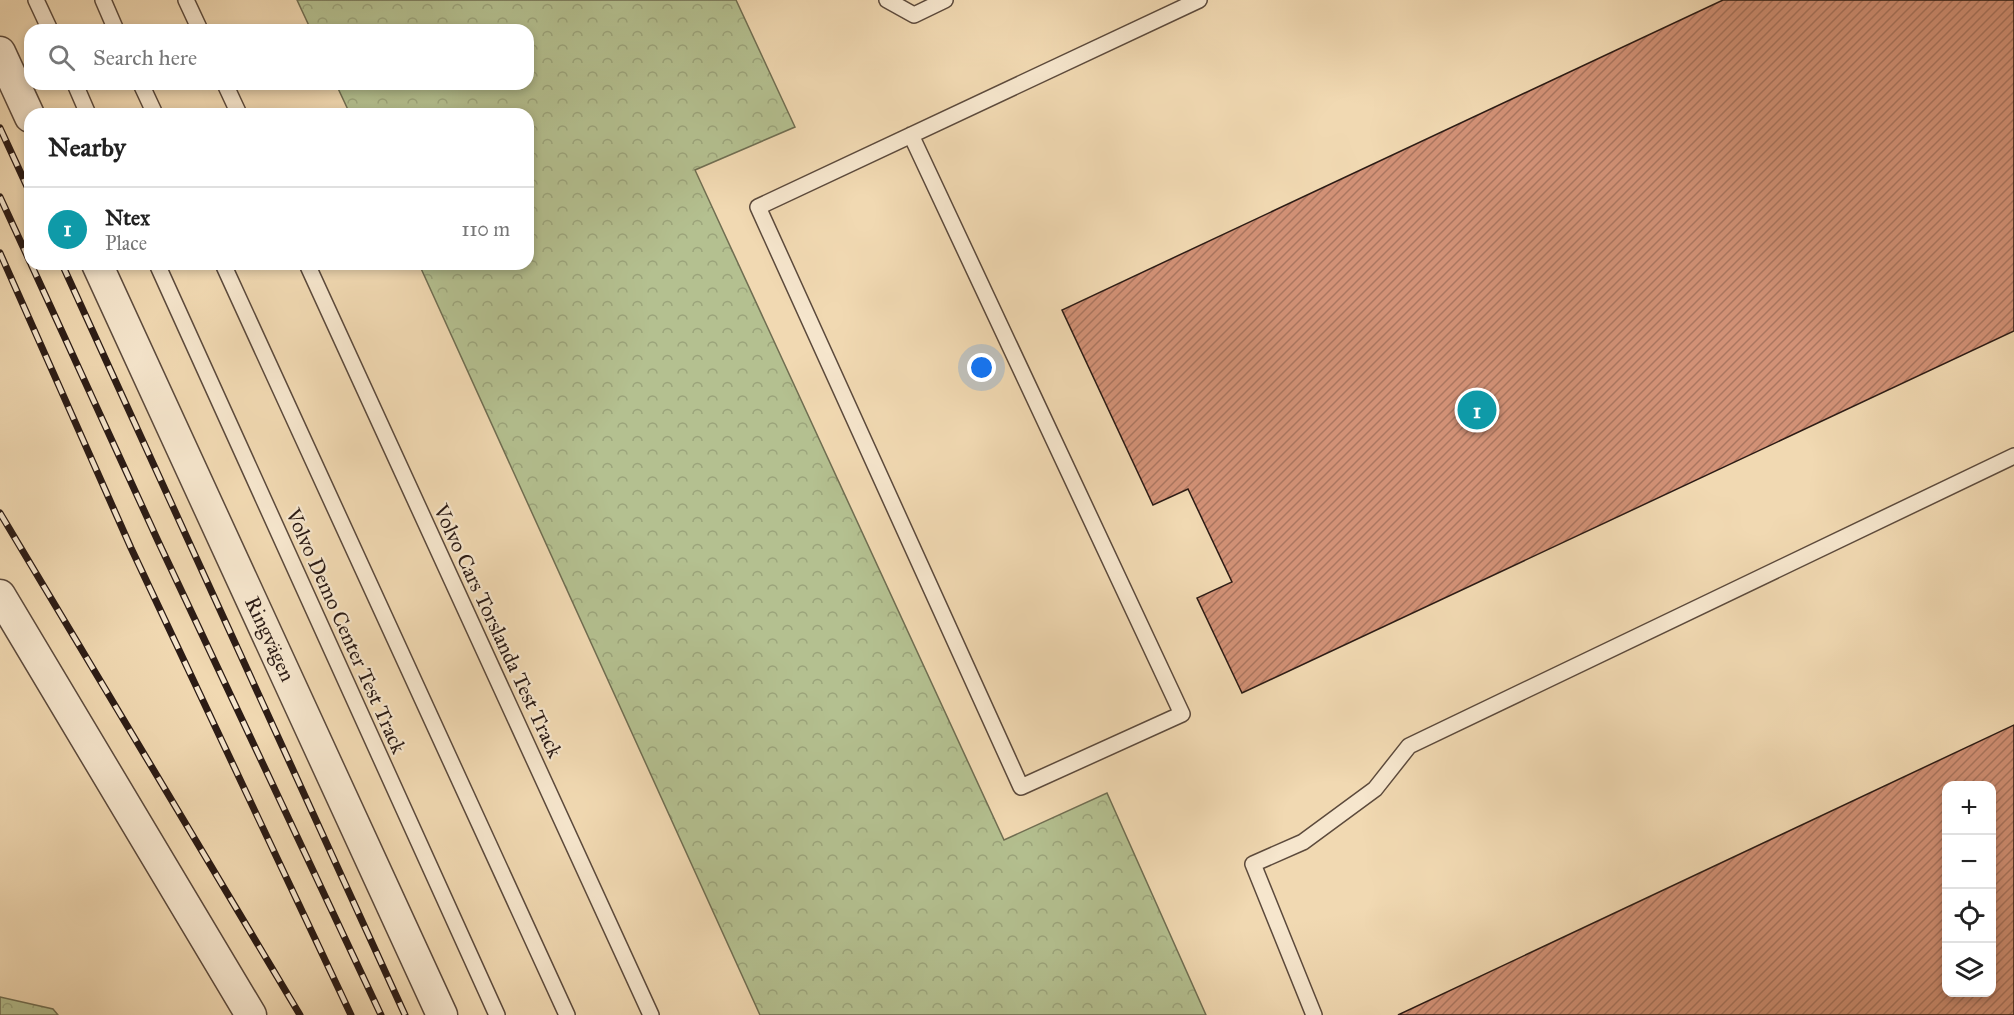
<!DOCTYPE html>
<meta charset="utf-8">
<style>
body{margin:0;font-family:"IM FELL Great Primer",serif;background:#f2f2f2;color:#222}
.controls{position:absolute;right:18px;bottom:18px;display:grid;overflow:hidden;border-radius:12px;box-shadow:0 3px 9px #0003}
.controls button{width:54px;height:54px;display:grid;place-items:center;padding:0;border:0;border-bottom:2px solid #e0e0e0;background:#fff;color:#222;font:30px sans-serif}
.you{position:absolute;left:982px;top:368px;width:21px;height:21px;margin:-15px;border:4px solid #fff;border-radius:50%;background:#1a73e8;box-shadow:0 0 0 9px #1a73e833}
.badge{display:grid;place-items:center;width:39px;height:39px;border-radius:50%;background:#2563eb;color:#fff;font-size:20px;font-weight:700}
.pin{position:absolute;translate:-50% -50%;border:3px solid #fff;box-shadow:0 2px 6px #0006}
.list{margin:0;padding:0;list-style:none}
h2{display:flex;justify-content:space-between;align-items:center;height:78px;margin:0;padding:0 24px;font-size:26px}
h2 small{font-size:20px;font-weight:400;color:#767676}
.list li{display:grid;grid-template-columns:39px 1fr auto;gap:18px;align-items:center;box-sizing:border-box;height:84px;padding:0 24px;border-top:2px solid #e0e0e0}
.list b{display:block;font-size:22px;white-space:nowrap}
.list p{margin:0;font-size:20px;white-space:nowrap;color:#767676}
.list em{font-size:20px;font-style:normal;color:#767676}
.icon{flex:none;width:33px;height:33px;fill:none;stroke:currentColor;stroke-width:2;stroke-linecap:round;stroke-linejoin:round}
.map{position:relative;flex:none;width:2014px;height:1015px;overflow:hidden}
.search{position:absolute;background:#fff;box-shadow:0 3px 9px #0003;left:24px;top:24px;width:510px;height:66px;display:flex;align-items:center;gap:15px;box-sizing:border-box;padding:0 21px;border-radius:18px;color:#767676;font-size:22px}
.panel{position:absolute;background:#fff;box-shadow:0 3px 9px #0003;left:24px;top:108px;width:510px;height:162px;border-radius:18px}
.map>svg:first-child{display:block}
</style>
<div class="map">
<svg width="2014" height="1015" viewBox="0 0 2014 1015">
<defs>
<pattern id="forest-crowns" width="20" height="18" patternUnits="userSpaceOnUse" patternTransform="scale(1.5)"><rect width="20" height="18" fill="#b4c090"/><path d="M2 6a3 3 0 1 1 6 0M12 15a3 3 0 1 1 6 0" fill="none" stroke="#9ba47b"/></pattern>
<pattern id="building-hatch" width="6" height="6" patternUnits="userSpaceOnUse" patternTransform="scale(1.5)"><rect width="6" height="6" fill="#d29176"/><path d="M-1 1l2-2M0 6l6-6M5 7l2-2" fill="none" stroke="#ab7660"/></pattern>
</defs>
<rect width="100%" height="100%" fill="#f1d9b2"/>
<filter id="stains"><feTurbulence type="fractalNoise" baseFrequency=".00333" numOctaves="4"/><feColorMatrix values="0 0 0 0 .2 0 0 0 0 .09 0 0 0 0 .02 0 0 0 .5 -.17"/></filter>
<radialGradient id="worn" r=".72"><stop offset=".6" stop-color="#630" stop-opacity="0"/><stop offset="1" stop-color="#630" stop-opacity=".3"/></radialGradient>
<path fill="url(#forest-crowns)" stroke="#706e52" stroke-width="1.5" d="M297,0H736L795,127L695,170L1004,840L1107,793L1206,1015H760L419,264H528V114H350L336,84H528V30H311Z
M0,997L53,1009L58,1015H0Z"/>
<path fill="url(#building-hatch)" stroke="#2b1b15" stroke-width="1.5" fill-rule="evenodd" d="M1723,0H2014V331L1242,693L1197,598L1232,582L1188,489L1153,505L1062,310Z
M2014,725V1015H1398ZM1946,786H1992V992H1946Z"/>
<g fill="none" stroke-linecap="round" stroke-linejoin="round">
<g stroke="#5c4a3c" stroke-width="18">
<path id="lane" d="M36,0L50,30
M103,0L116,30
M186,0L200,30
M887,0L914,15L945,0
M75,84L88,114
M141,84L155,114
M225,84L239,114
M911,135L1182,714L1021,787L758,207L1199,0
M157,264L497,1015
M223,264L567,1015
M307,264L651,1015
M1314,1015L1253,864L1303,842L1375,789L1409,746L2014,456"/>
</g>
<g stroke="#5c4a3c" stroke-width="33">
<path id="street" d="M0,52L30,117
M97,264L442,1015
M0,595L251,1015"/>
</g>
<use href="#lane" stroke="#f6e6cd" stroke-width="15"/>
<use href="#street" stroke="#f6e6cd" stroke-width="30"/>
<g stroke="#2b1b15" stroke-width="7">
<path id="rail" d="M0,128L30,193
M0,197L30,262
M0,253L131,548L351,1015
M31,264L158,541L381,1015
M62,264L405,1015
M0,513L300,1015"/>
</g>
<use href="#rail" stroke="#f6e6cd" stroke-width="4.5" stroke-dasharray="14" stroke-linecap="butt"/>
</g>
<g text-anchor="middle" stroke-width="4.5" stroke-linejoin="round" paint-order="stroke">
<g font-size="21" fill="#2b1b15" stroke="#f6e6cd">
<text transform="translate(346 631) rotate(66)" y="7">Volvo Demo Center Test Track</text>
<text transform="translate(498 631) rotate(65)" y="7">Volvo Cars Torslanda Test Track</text>
<text transform="translate(270 639) rotate(65)" y="7">Ringvägen</text>
</g>
</g>
<rect width="100%" height="100%" filter="url(#stains)"/>
<rect width="100%" height="100%" fill="url(#worn)"/>
</svg>
<div class="controls">
<button>+</button>
<button>−</button>
<button><svg class="icon" aria-label="locate" viewBox="0 0 24 24"><circle cx="12" cy="12" r="6"/><path d="M12 2v4M12 18v4M2 12h4M18 12h4"/></svg></button>
<button><svg class="icon" aria-label="layers" viewBox="0 0 24 24"><path d="M12 4l9 5-9 5-9-5zM3 14l9 5 9-5"/></svg></button>
</div>
<div class="you"></div>
<div class="pin badge" style="left:1477px;top:410px;background:#0f9aa8">1</div>
<div class="search"><svg class="icon" aria-label="search" viewBox="0 0 24 24"><circle cx="10" cy="10" r="6"/><path d="M15 15l6 6"/></svg>Search here</div>
<section class="panel">
<h2>Nearby<small></small></h2>
<ul class="list">
<li><span class="badge" style="background:#0f9aa8">1</span><div><b>Ntex</b><p>Place</p></div><em>110 m</em></li>
</ul>
</section>
</div>
